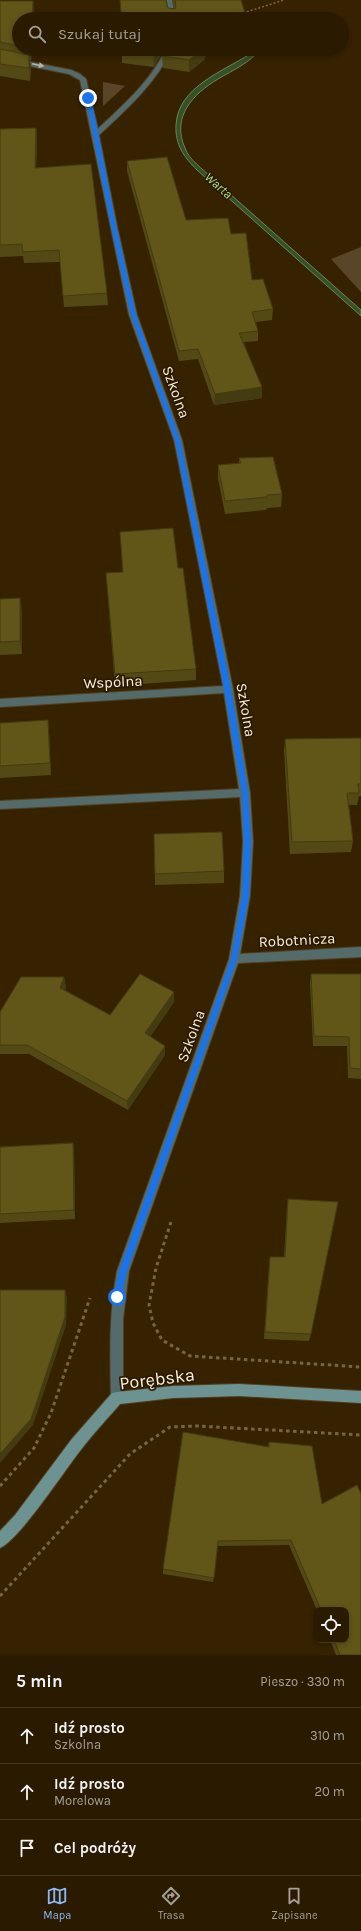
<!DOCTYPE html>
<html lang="pl">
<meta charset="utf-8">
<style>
body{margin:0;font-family:Karla,sans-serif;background:#35270f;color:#f1f3f6}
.controls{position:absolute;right:12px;bottom:12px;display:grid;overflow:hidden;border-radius:8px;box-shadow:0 2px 6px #0003}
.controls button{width:36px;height:36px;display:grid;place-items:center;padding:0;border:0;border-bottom:1px solid #453822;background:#291a00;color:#f1f3f6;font:20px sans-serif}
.stop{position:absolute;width:12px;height:12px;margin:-9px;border:3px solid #1a73e8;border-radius:50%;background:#fff}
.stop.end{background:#1a73e8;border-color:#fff;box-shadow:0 1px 4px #0008}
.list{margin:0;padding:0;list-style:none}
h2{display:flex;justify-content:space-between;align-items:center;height:52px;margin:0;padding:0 16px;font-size:17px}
h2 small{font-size:13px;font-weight:400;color:#a5a199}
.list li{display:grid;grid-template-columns:26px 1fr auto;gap:12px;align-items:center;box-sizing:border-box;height:56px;padding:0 16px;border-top:1px solid #453822}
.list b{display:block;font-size:15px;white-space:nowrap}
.list p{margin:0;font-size:13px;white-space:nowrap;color:#a5a199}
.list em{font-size:13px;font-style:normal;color:#a5a199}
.icon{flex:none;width:22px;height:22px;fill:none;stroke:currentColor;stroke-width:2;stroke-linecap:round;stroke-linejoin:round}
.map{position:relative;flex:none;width:361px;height:1655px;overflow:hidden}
.search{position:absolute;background:#291a00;box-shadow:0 2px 6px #0003;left:12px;right:12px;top:12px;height:44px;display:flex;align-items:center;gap:10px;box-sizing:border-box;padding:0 14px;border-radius:22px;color:#a5a199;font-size:15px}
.sheet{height:220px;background:#291a00}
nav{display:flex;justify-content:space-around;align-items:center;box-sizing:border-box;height:56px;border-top:1px solid #453822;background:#291a00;font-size:11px;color:#a5a199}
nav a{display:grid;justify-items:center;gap:2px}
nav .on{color:#8bb9fc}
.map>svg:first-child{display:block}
</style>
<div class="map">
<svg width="361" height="1655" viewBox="0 0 361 1655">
<rect width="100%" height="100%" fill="#372200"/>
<path fill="#594629" d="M103,82L125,86L103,106Z
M361,247V292L331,259Z"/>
<path fill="#335326" stroke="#70825c" d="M255,49H260C250,63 233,70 218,79C193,94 171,117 185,148C189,160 203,169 212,178L361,310V316L197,170C184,157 175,145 176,125C178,87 222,72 250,54Z"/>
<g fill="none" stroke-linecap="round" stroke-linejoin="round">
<g stroke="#533f1f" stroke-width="2">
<path id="street" d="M166,0H172L175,19H169Z
M166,49H172C155,84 127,109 99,135L117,226L137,315L182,440L233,689L250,793L253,842L250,896L240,954L361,947V957L238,963L129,1271L123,1319V1398L122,1403L117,1404L112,1403L111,1398C110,1355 109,1313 117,1271L229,959L240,896L243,842L240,797L0,809V801L239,789L224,693L0,707V699L223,686L174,440L129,315L80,80L69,74L0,60V56L71,70L80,74L86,79L98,129C124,104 150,82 166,49Z"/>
</g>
<g stroke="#533f1f" stroke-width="2">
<path id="secondary" d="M239,1384L361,1391V1403L239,1396L173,1398L120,1404C107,1419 92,1435 80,1451C64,1471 20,1539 0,1548V1531L15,1515L71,1440L112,1393L117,1392L173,1386Z"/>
</g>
<path stroke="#766446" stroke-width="1.5" stroke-dasharray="2 2" stroke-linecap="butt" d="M243,13L284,0"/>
<path stroke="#766446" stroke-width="3" stroke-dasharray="3.5 3.5" stroke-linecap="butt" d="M171,1222L156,1268L149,1305L153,1323L162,1340L190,1356L361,1367
M0,1486L34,1448L51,1413L90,1298
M0,1596L130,1454L170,1427L197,1426L361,1435"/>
<use href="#street" fill="#546b6b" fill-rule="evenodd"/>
<use href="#secondary" fill="#6d9292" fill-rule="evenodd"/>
</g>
<path fill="#534915" d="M120,0H166L168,8L174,9L172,0H241L247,19H121Z
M0,1H33L34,14V19H19V49H32L31,61L30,60L31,68L30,81L0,76Z
M123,49H164L154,67L122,63V51Z
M167,49H209L204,60L189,72L163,68L162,56Z
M36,128L37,140L36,167L107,293L108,305L64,307L60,262L24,263L23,256L0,257V129Z
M127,161L186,220L231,234L252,280L273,309L272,320L256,322L258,331V341L244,342L262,398L214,405L198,359L179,361L127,171Z
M239,458L282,494L281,507L267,508L266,510L225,514L218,478V465L239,464Z
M120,532L178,568L196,669V680L115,686L106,573L123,572Z
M0,599L22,611V654L0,655Z
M0,723L49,732L51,775L0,778Z
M361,738V796H359L357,805H349L353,841L351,852L290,854L284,751L285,739Z
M154,834L224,871V883L155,885Z
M311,974H361V1079L348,1078L347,1046H313L310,983Z
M64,977L66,987L65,990L110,1015L174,1002L150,1037L165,1046V1055L128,1110L29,1054H0V1012Z
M73,1143L74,1152L75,1219L0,1223V1147Z
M288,1199L311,1334L309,1341L264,1339L269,1265L270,1257H284L287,1207Z
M269,1442L322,1504L361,1655H336L330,1640H346V1610H317L289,1545L218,1546L213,1582L163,1574V1569L268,1447Z"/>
<path fill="#443c11" d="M33,1L34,14V19H32Z
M30,49H32L31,61Z
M157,49H164L154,67L153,55Z
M203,49H209L204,60L189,72V60Z
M29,55L31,68L30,81L29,68Z
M36,128L37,140L36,179L35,168Z
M262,387V398L214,405L215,394Z
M20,598L22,611V654L20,641Z
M48,720L49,732L51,775L50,763Z
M64,977L66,987L62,998L60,988Z
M174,992V1002L146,1043L145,1033Z
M165,1046V1055L128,1110L127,1101Z
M73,1143L74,1152L75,1219L74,1210Z
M65,1290L67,1298L66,1325L33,1425L0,1463V1454Z"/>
<path fill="#615518" stroke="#443c11" d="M120,0H166L168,8L175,9L176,7L175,0H241L247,19H122Z
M0,1H33L32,19H19V46L0,42Z
M0,49L29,55V68L0,64Z
M123,49H157L153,55L122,51Z
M167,49H203L189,60L162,56Z
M36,128L35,168L91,164L107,293L63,296L59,250L23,252L22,244L0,245V129Z
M167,157L186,220L228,218L231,234L246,233L252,280L263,279L273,309L252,312L258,331L239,333L262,387L215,394L198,349L179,351L127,161Z
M273,457L282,494L267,495V497L225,501L218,465L241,463L239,458Z
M173,528L178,568H183L196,669L115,674L106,573L123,572L120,532Z
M20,598V641L0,642V599Z
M48,720L50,763L0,766V723Z
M361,738V784H358L359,793H347L353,841L292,842L285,739Z
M222,832L224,871L155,874L154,834Z
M140,974L174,992L145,1033L165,1046L127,1101L27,1045H0V1012L21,977H64L60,988L110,1015Z
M311,974H361V1069L350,1068L349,1037L314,1036Z
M73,1143L74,1210L0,1214V1147Z
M288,1199L338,1202L311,1334L265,1332L270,1257H285Z
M0,1290H65V1317L31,1419L0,1454Z
M183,1432L269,1447V1442L312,1446L322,1504L357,1485L361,1494V1655H340L334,1640H346V1610H321L291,1540L218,1541L214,1578L163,1569Z"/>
<defs><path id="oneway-solid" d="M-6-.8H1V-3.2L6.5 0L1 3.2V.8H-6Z"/></defs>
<use fill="#b1b4a9" href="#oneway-solid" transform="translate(38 65) rotate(12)"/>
<path fill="#1a73e8" d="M88,97L91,98L116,226L136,315L180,440L231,689L248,793L251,842L249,896L237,959L127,1271L121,1297L117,1301L113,1297L119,1271L231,959L242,896L244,842L242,793L224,689L175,440L131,315L111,226L86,98Z"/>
<g text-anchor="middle" stroke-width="3.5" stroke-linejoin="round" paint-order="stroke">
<g font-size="13" font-style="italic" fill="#aade96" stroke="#2a1a00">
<text transform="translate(219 185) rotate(42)" y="5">Warta</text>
</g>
<g font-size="15" fill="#fdefdb" stroke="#2a1a00">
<text transform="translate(176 392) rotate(70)" y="5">Szkolna</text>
<text transform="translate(113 682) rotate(-3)" y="5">Wspólna</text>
<text transform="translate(246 710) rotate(80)" y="5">Szkolna</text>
<text transform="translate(297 940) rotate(-3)" y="5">Robotnicza</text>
<text transform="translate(191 1036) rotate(-70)" y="5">Szkolna</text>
</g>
<g font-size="18" fill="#fdefdb" stroke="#2a1a00">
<text transform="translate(157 1379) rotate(-7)" y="6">Porębska</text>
</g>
</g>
</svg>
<div class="controls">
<button><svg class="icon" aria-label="locate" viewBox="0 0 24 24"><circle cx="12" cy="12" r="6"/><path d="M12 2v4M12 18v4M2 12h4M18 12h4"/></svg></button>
</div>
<div class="stop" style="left:117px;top:1297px"></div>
<div class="stop end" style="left:88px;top:98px"></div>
<div class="search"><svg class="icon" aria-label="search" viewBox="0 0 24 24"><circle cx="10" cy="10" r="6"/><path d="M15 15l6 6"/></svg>Szukaj tutaj</div>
</div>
<section class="sheet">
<h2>5 min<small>Pieszo · 330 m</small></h2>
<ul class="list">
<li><svg class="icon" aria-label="ahead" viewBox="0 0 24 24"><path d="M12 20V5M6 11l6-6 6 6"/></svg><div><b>Idź prosto</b><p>Szkolna</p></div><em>310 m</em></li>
<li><svg class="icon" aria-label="ahead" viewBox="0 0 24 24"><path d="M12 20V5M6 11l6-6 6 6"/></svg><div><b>Idź prosto</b><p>Morelowa</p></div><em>20 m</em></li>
<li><svg class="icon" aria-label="arrive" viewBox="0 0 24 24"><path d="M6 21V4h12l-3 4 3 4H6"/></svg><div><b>Cel podróży</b></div></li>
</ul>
</section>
<nav>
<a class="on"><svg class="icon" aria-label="map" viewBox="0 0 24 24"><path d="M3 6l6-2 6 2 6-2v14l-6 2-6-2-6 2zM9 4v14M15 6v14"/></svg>Mapa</a>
<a><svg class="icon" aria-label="directions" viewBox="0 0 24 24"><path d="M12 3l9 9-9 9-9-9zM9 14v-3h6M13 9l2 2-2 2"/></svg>Trasa</a>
<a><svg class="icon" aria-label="saved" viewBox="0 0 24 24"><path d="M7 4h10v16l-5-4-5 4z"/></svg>Zapisane</a>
</nav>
